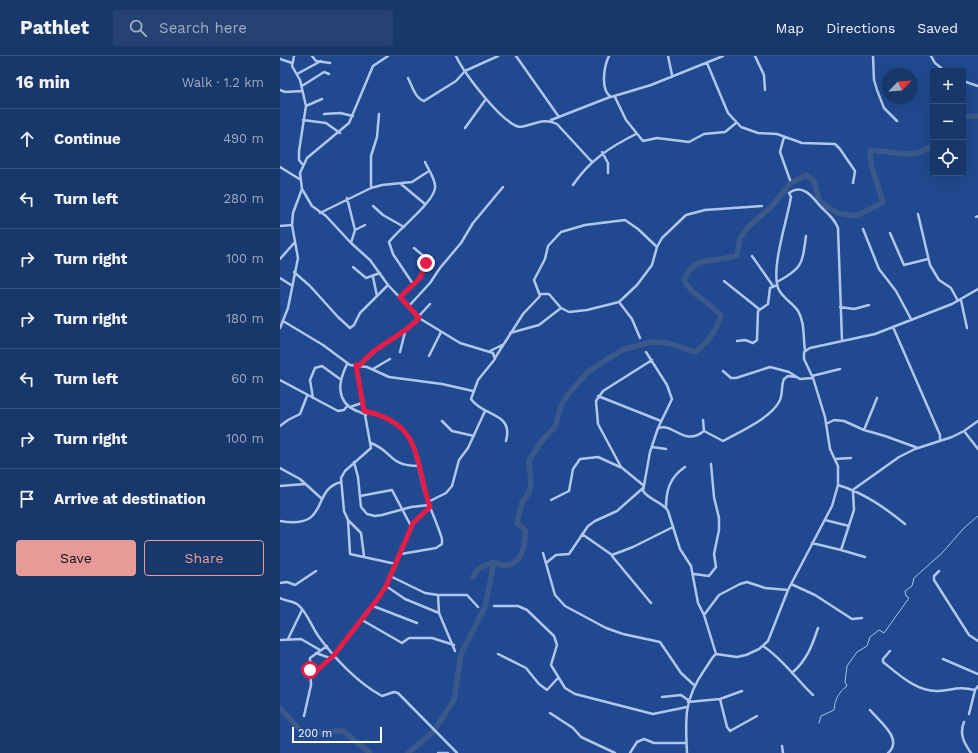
<!DOCTYPE html>
<meta charset="utf-8">
<style>
body{margin:0;font-family:"Work Sans",sans-serif;background:#254273;color:#f1f3f6}
.controls{position:absolute;right:12px;top:12px;display:grid;overflow:hidden;border-radius:4px;box-shadow:0 4px 16px #0002}
.controls button{width:36px;height:36px;display:grid;place-items:center;padding:0;border:0;border-bottom:1px solid #36517e;background:#18376b;color:#f1f3f6;font:20px sans-serif}
.compass{position:absolute;left:602px;top:12px;width:36px;height:36px;border-radius:50%;background:#18376b;box-shadow:0 4px 16px #0002;rotate:65deg}
.scale{position:absolute;left:12px;bottom:10px;width:90px;box-sizing:border-box;padding-left:4px;border:2px solid #fff;border-top:0;font-size:11px;line-height:14px;white-space:nowrap;color:#fff;-webkit-text-stroke:3px #20498f;paint-order:stroke}
.stop{position:absolute;width:12px;height:12px;margin:-9px;border:3px solid #e11d48;border-radius:50%;background:#fff}
.stop.end{background:#e11d48;border-color:#fff;box-shadow:0 1px 4px #0008}
.list{margin:0;padding:0;list-style:none}
h2{display:flex;justify-content:space-between;align-items:center;height:52px;margin:0;padding:0 16px;font-size:17px}
h2 small{font-size:13px;font-weight:400;color:#9facc1}
.list li{display:grid;grid-template-columns:26px 1fr auto;gap:12px;align-items:center;box-sizing:border-box;height:60px;padding:0 16px;border-top:1px solid #36517e}
.list b{display:block;font-size:15px;white-space:nowrap}
.list em{font-size:13px;font-style:normal;color:#9facc1}
.actions{display:flex;gap:8px;padding:12px 16px}
.actions a{flex:1;padding:9px 0;border:1px solid #e69b98;border-radius:4px;text-align:center;font-size:14px;color:#e69b98}
.actions .main{background:#e69b98;color:#111}
.icon{flex:none;width:22px;height:22px;fill:none;stroke:currentColor;stroke-width:2;stroke-linecap:round;stroke-linejoin:round}
.map{position:relative;flex:none;width:698px;height:697px;overflow:hidden}
header{display:flex;align-items:center;gap:24px;box-sizing:border-box;height:56px;padding:0 20px;background:#18376b;border-bottom:1px solid #36517e}
header strong{font-size:19px}
nav{display:flex;gap:22px;margin-inline-start:auto;font-size:14px}
.search{width:280px;height:36px;background:#254273;display:flex;align-items:center;gap:10px;box-sizing:border-box;padding:0 14px;border-radius:4px;color:#9facc1;font-size:15px}
main{display:flex}
aside{flex:1;background:#18376b}
.map>svg:first-child{display:block}
</style>
<header>
<strong>Pathlet</strong>
<div class="search"><svg class="icon" aria-label="search" viewBox="0 0 24 24"><circle cx="10" cy="10" r="6"/><path d="M15 15l6 6"/></svg>Search here</div>
<nav><a>Map</a><a>Directions</a><a>Saved</a></nav>
</header>
<main>
<aside>
<h2>16 min<small>Walk · 1.2 km</small></h2>
<ul class="list">
<li><svg class="icon" aria-label="ahead" viewBox="0 0 24 24"><path d="M12 20V5M6 11l6-6 6 6"/></svg><div><b>Continue</b></div><em>490 m</em></li>
<li><svg class="icon" aria-label="left" viewBox="0 0 24 24"><path d="M17 20v-9H6M10 6l-5 5 5 5"/></svg><div><b>Turn left</b></div><em>280 m</em></li>
<li><svg class="icon" aria-label="right" viewBox="0 0 24 24"><path d="M7 20v-9h11M14 6l5 5-5 5"/></svg><div><b>Turn right</b></div><em>100 m</em></li>
<li><svg class="icon" aria-label="right" viewBox="0 0 24 24"><path d="M7 20v-9h11M14 6l5 5-5 5"/></svg><div><b>Turn right</b></div><em>180 m</em></li>
<li><svg class="icon" aria-label="left" viewBox="0 0 24 24"><path d="M17 20v-9H6M10 6l-5 5 5 5"/></svg><div><b>Turn left</b></div><em>60 m</em></li>
<li><svg class="icon" aria-label="right" viewBox="0 0 24 24"><path d="M7 20v-9h11M14 6l5 5-5 5"/></svg><div><b>Turn right</b></div><em>100 m</em></li>
<li><svg class="icon" aria-label="arrive" viewBox="0 0 24 24"><path d="M6 21V4h12l-3 4 3 4H6"/></svg><div><b>Arrive at destination</b></div></li>
</ul>
<div class="actions"><a class="main">Save</a><a>Share</a></div>
</aside>
<div class="map">
<svg width="698" height="697" viewBox="0 0 698 697">
<rect width="100%" height="100%" fill="#20498f"/>
<g fill="none" stroke-linecap="round" stroke-linejoin="round">
<path stroke="#a4c1ee" stroke-width="1" d="M539,667L541,660L554,654C555,643 559,636 567,630L565,626L567,610L577,596L587,590L590,581L599,574L604,577L629,542L626,540L625,535L632,530L634,522L662,497L684,472L698,460"/>
<path stroke="#3b588b" stroke-width="5.5" d="M683,61L698,60
M193,521C197,512 204,509 214,506C238,518 246,494 245,474L237,467L242,446L249,437L251,428L249,405L260,387L275,371L281,350L288,338L309,315L342,294L371,286L388,287L415,296C428,287 436,275 441,260C431,246 411,240 404,224C415,197 436,208 457,199L460,182L468,171L491,151L511,127L526,119L534,125L539,145L557,157L577,160L603,146L591,109L590,95C614,93 631,106 653,89
M0,652L23,677L63,675L90,697
M155,673L174,644L181,598L205,551L214,506
M128,697L153,676"/>
<path stroke="#b0c7ed" stroke-width="2.5" d="M14,0L12,10L20,24L26,50L19,95V104L23,109
M32,0L36,5L50,7
M108,0L93,10L69,67L27,102L20,117L22,133L32,150L46,160L71,187L90,204L108,229L139,262L180,287L213,297L215,303L198,324L191,343C203,361 234,356 226,385
M176,0C184,17 222,68 240,71C254,69 264,61 277,68L312,106
M236,0L279,61
M329,0C324,10 320,34 331,41L371,29L443,0
M388,0L392,19
M475,0L484,19L485,34
M593,0L594,24L597,34L604,52L617,65
M651,0L655,7L665,15
M0,3L12,7
M427,7L448,57L461,71L478,77L497,78L522,87L555,88L560,93L575,115L573,127
M17,18L41,5
M128,22C132,30 135,42 144,45L176,25L185,15L218,0
M683,25L698,30
M22,30L44,16L49,18
M0,34L5,36L22,35
M335,41L346,64L363,85L377,82L409,86L424,78L445,76L456,67
M26,50L42,43
M44,58L60,57L73,60
M23,64L46,67L60,77
M271,64L330,41
M185,72L206,43
M504,81L500,96L510,124
M322,96L328,107V117
M0,111L21,124
M121,128L145,148
M293,129C310,104 330,91 356,78
M91,132V100L97,81L99,58
M67,142L75,174L71,187
M93,150L103,159L124,171
M40,157L91,132L102,129L132,126L149,115
M638,158L650,209L659,224L671,232L678,245
M696,161L698,160
M0,170L12,169
M583,173L599,213L616,235L631,263
M75,174L85,169
M610,177L624,209L648,203
M472,200L493,230
M0,203L15,186
M73,211L86,222L100,217
M14,216L30,230L58,261L70,272L74,269L80,257L108,229
M93,221L97,240
M0,222L11,229
M444,225L479,253
M497,226C523,212 522,208 526,180
M133,228L113,198L109,186C117,174 158,144 155,129C154,121 148,113 145,106
M260,238H269L281,252L289,256L307,254L339,246L357,229L372,209L377,191L382,182L406,159L425,154L482,150
M120,241C130,231 148,218 146,202L134,192
M681,244L687,272
M339,246L352,263L360,282
M128,251L150,227L160,212L181,187L193,167L223,131
M560,251L574,253L589,249
M3,265L43,289L70,309L87,311L109,321L162,328L193,335
M613,271L660,379V384
M0,272L8,252L18,202L12,169L13,157L22,133
M230,277L259,269L281,252
M457,285L465,284L473,287L477,284L478,255L488,248L490,232L497,229
M525,294C523,282 525,266 518,255C512,246 502,242 498,232C491,211 507,165 511,141L509,137C522,127 532,140 540,150C548,158 554,162 558,172L562,284
M210,295L224,288
M120,296L125,276
M366,296L387,329L392,343L378,372L370,396L363,435C369,444 383,446 388,455L400,493L411,510L418,547L424,559
M149,300L161,276
M215,302L243,258L260,240L254,224L265,203L268,190L281,176L305,169L345,164L358,173L377,191
M67,308C61,321 55,337 68,350C73,354 80,356 86,359
M76,309L91,392L65,415L61,422L64,455L68,464L81,477L84,500
M80,309L97,294L125,275L150,248
M93,313L110,303
M443,315L451,322H456L490,311L509,316L520,323L533,322
M532,320L560,313
M0,324L58,355L64,354L68,349
M318,340L381,365
M33,342L30,324L35,312L42,310L60,323
M70,351L82,347
M85,355C136,366 132,391 144,434C149,451 157,466 162,483V488L156,492L121,498
M162,365L172,375L194,380
M546,368L554,364L564,365L584,374L605,380L638,392
M0,370L8,364L20,358L27,340
M379,372C394,367 404,391 424,375L423,364
M584,374L597,342
M424,375L443,385C459,376 492,362 500,344C503,337 501,329 504,323L508,320L516,321
M684,375L698,393
M91,387C114,396 108,410 139,410
M372,391L386,393
M555,403L571,402
M74,406L78,421L81,451L87,458L95,460L102,459L131,451L149,449
M0,412L20,423L42,443
M363,429L341,411L318,368L316,345L323,335L372,304
M558,429C584,437 604,451 625,468
M0,430L25,428
M80,440L112,434L131,470
M271,444L289,435L293,413L300,403L318,401L340,411
M148,446L166,437L172,430L179,404L188,392L205,355
M386,452C386,434 390,421 405,411
M68,464L70,498L116,508
M545,464L569,470
M0,465C51,474 30,434 61,426
M302,478L332,499L353,491L393,471
M532,487L561,494L574,454L573,436L574,433L619,401L635,393L672,381L684,375L698,365
M561,494L585,501
M263,497L275,539L285,550L326,572L343,578L380,586L401,617L414,629
M332,500L371,547
M266,507L276,499L289,498L308,470L315,465L337,455L363,432
M659,515L654,520V524L689,579L698,585
M414,518L429,520L436,511L434,498L439,474V462L434,441L431,408
M110,520L145,537L158,539H187L198,551
M0,527L7,526L15,529L36,515
M511,528L535,539L572,563L582,562
M106,530L125,543L159,557
M158,539L159,557L175,595
M0,542C5,545 13,545 17,548C27,555 32,572 39,581C55,603 78,627 102,640L114,636L118,637L177,697
M93,550L137,567
M214,550H238L247,554L274,580L277,589L271,609L285,632L295,638L373,658L407,651
M82,564L122,587L129,582H152L174,589
M8,583L22,554
M0,584L21,583L40,594
M483,590C503,603 516,623 533,639
M610,595L603,603V606C618,618 637,636 658,635C674,634 677,630 695,634
M36,597L50,602
M218,598L246,612L259,628L267,634L278,622
M436,598L424,559L439,539L460,528L467,526L485,532L508,534
M663,603L698,618
M512,617C527,604 532,590 538,572
M30,621L54,599L99,541L106,530L133,467L150,451
M382,641L401,639L408,644
M440,643L447,671L450,675L477,660
M408,646L440,643L462,635
M590,654C599,665 624,683 608,697
M270,657L293,672L301,681L335,697
M689,658L695,634L698,630
M24,660L31,629L30,602L47,590
M684,666C679,678 684,687 691,697
M502,690L503,697
M158,697H168
M350,697L357,686L364,683L374,687H406
M407,697C405,662 404,643 425,613C429,608 431,602 436,598L457,601L466,599L479,593L488,585L508,534L552,450L558,429V410L550,393L545,361L533,322L524,303V296L530,292L595,278L672,248L698,233"/>
</g>
<g fill="none" stroke-linecap="round" stroke-linejoin="round">
<path stroke="#e11d48" stroke-width="5" d="M30,614V621L54,599L99,541L106,530L133,467L150,451C134,404 143,367 84,355L76,309H80C95,289 122,281 139,262L120,241L140,222L146,207"/>
</g>
</svg>
<div class="controls">
<button>+</button>
<button>−</button>
<button><svg class="icon" aria-label="locate" viewBox="0 0 24 24"><circle cx="12" cy="12" r="6"/><path d="M12 2v4M12 18v4M2 12h4M18 12h4"/></svg></button>
</div>
<svg class="compass" viewBox="-18 -18 36 36"><path d="M0-13l5 13h-10z" fill="#e53935"/><path d="M0 13l5-13h-10z" fill="#9facc1"/></svg>
<div class="scale">200 m</div>
<div class="stop" style="left:30px;top:614px"></div>
<div class="stop end" style="left:146px;top:207px"></div>
</div>
</main>
